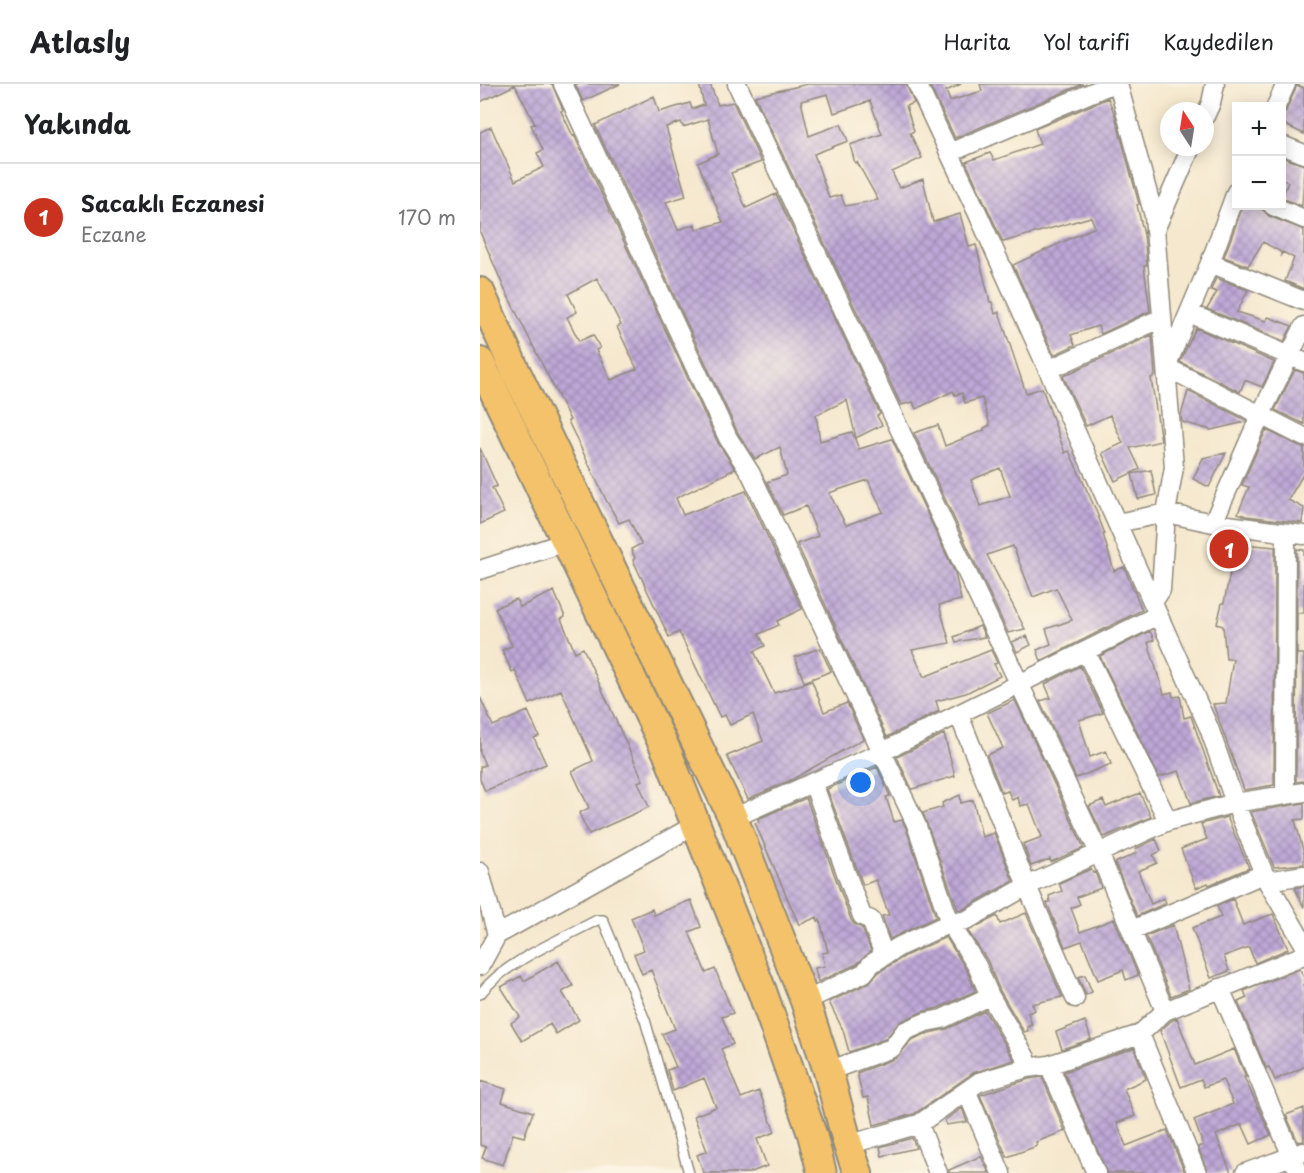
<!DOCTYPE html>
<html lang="tr">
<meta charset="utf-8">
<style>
body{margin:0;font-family:"Playpen Sans",sans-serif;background:#f6f6f6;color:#202124}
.controls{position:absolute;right:18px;top:18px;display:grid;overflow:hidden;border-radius:0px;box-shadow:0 3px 15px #0003}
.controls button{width:54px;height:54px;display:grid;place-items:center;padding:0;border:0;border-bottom:2px solid #e0e0e0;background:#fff;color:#202124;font:30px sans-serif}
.compass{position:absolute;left:680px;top:18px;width:54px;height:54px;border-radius:50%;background:#fff;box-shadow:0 3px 15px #0003;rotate:348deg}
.you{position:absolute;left:381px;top:699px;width:21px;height:21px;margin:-15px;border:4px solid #fff;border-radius:50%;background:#1a73e8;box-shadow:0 0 0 9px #1a73e833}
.badge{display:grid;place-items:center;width:39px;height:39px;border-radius:50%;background:#c8321e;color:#fff;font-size:20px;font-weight:700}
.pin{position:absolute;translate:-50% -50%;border:3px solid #fff;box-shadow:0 2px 6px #0006}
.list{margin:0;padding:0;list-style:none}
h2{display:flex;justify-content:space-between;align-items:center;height:78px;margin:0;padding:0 24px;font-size:26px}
h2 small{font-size:20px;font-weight:400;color:#757577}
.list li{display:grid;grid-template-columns:39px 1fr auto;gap:18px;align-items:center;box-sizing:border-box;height:108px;padding:0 24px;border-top:2px solid #e0e0e0}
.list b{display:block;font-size:22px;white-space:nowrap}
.list p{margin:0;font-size:20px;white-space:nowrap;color:#757577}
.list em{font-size:20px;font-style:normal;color:#757577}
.map{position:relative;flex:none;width:824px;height:1089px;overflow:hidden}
header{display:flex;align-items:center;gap:36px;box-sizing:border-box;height:84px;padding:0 30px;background:#fff;border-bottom:2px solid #e0e0e0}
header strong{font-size:28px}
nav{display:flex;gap:33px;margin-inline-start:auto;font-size:21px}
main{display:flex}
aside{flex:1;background:#fff}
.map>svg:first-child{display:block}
</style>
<header>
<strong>Atlasly</strong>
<nav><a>Harita</a><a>Yol tarifi</a><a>Kaydedilen</a></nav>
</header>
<main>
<aside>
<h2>Yakında<small></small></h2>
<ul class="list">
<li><span class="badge">1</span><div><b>Sacaklı Eczanesi</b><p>Eczane</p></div><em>170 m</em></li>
</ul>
</aside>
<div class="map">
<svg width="824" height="1089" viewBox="0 0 824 1089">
<defs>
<pattern id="building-cross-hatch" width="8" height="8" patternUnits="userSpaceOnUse" patternTransform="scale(1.5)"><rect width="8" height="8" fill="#bea8d7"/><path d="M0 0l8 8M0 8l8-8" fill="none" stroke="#9b89af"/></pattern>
</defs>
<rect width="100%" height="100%" fill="#fcf5e5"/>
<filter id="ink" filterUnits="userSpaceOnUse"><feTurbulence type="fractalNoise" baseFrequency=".0167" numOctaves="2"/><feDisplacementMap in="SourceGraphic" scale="12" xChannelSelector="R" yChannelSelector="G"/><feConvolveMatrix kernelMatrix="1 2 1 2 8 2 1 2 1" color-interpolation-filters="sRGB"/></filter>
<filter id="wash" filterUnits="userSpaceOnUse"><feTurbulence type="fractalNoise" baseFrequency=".008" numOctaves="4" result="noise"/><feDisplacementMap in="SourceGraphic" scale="24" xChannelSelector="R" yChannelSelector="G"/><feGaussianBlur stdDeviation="1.35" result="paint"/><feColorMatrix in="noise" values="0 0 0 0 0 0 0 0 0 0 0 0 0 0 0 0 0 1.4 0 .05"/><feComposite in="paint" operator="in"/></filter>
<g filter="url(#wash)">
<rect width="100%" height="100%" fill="#f5e8ce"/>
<g id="blocks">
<path fill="url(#building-cross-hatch)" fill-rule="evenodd" d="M0,0H72L83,26L81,27L93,52L94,51L238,359L255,385L196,414L203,431L266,407L322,525L297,537L299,541L279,550L285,562L274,567L294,609L332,597L344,628L367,619L383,655L313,695L268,715L247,672L283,657L273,630L250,641L245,631L240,633L199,548L189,553L153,476L155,474L151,465L161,460L149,435L139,439L125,414L88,337L90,336L24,204L0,148V48L11,43L35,97L64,83L57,69L63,66L51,41L55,40L35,1L0,18ZM117,194L141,241L137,243L157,285L131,296L116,266L120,264L113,251L99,257L87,233L97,228L88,210Z
M95,0H140L103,17Z
M219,0H230L238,21L253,18L281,78L251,89L266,124L296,110L400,330L397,332L402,341L376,354L367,316L336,331L340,357L372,348L379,365L412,355L475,489L481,516L459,521L470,559L432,566L444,593L511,566L517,579L514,580L520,592L486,609L456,617L459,627L407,653L317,460L338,452L326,422L303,431L287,398L307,391L300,363L275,375L258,349L115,41L174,12L179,28L210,19L212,25L224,21ZM228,35L238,70L218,79L243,138L216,146L215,140L198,146L186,118L206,112L186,43L201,38L203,43ZM388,396L403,428L366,441L349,409Z
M328,0H426L434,19L426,22L434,47L430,49L442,74L412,88L419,104L443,95L453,138L480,130L489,163L496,161L510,218H512L515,230L519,228L546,309L562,304L585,369L589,367L615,424L625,450H623L634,487L644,483L662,526L561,577L557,566L571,560L566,545L592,536L576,504L553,513L533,462L507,471L545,545L528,549L434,349L458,341L465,362L504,346V344L510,341L502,314L485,319L482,309L475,311L473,307L436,325L433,318L421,321L275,12ZM348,10L354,29L390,17L402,50L370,61L375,79L377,78L398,116L365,122L361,111L349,114L334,70L368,57L361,40L329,52L321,17ZM520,384L530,412L500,422L491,396Z
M449,0H481L466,7L470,17L502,7L500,0H603L475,54Z
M817,1L824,4V50L801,39V32L806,27Z
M628,14L635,31L659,120L657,121L664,151L667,181L664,182L670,227L621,250L618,242L591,251L595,261L574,271L533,181L615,143L611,133L523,158L486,78L510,69L514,76L560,60L555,45Z
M801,73L824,81L822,122L802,114L808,98L801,95Z
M763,122H773L783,126L789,132L824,146V205L805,197L814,174L803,168L801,171V168L783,158L768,182L744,173Z
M736,194L768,206L757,228L786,237L788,233L812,242L804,257L727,225L737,208L731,206Z
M716,244L794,278L782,303L765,296L760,308L700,278Z
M672,251L675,292L671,294L681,357L650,364L660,385L635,397L622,369L643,359L630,331L606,342L583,292Z
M815,286L824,289V340L795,326Z
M708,307L766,336L765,338L731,346L702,338L701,331Z
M786,346L824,364V389L808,416L824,424L822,439L766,432L758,429L769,403L762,401Z
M0,364L17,402L12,404L24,429L0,440Z
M746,369L729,403L713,395L723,374Z
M671,386L676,411L658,415L652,390Z
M741,458L795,463L794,701L764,706L733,620L746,619L753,575H746L743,542L737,540L742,519H744L752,479L740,478Z
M817,465L824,466V529H817V570H824V697L816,698Z
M74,507L85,533L81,535L95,568L103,564L163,696L158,698L169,723L109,750L99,729L109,724L92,687L113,677L81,606L50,620L35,586L32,588L22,566L32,562L15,524L36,515L40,523Z
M500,542L505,553L476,558L474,553Z
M670,547L674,556L668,559L684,610L692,608L693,613L700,612L704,634L711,632L739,712L711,719L699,687L679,693L620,572Z
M547,552L551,561L537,568L532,558Z
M340,564L351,587L324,598L315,573Z
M600,582L623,629L599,636L610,673L626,667L631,680L596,694L560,617L571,614L565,600Z
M0,613L13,642L48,627L59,652L54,654L66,680L5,707L0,695V683L5,681L0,669Z
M535,616L603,762V764L571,778L570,775L551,782L543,760L562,753L549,720L540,722L538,713L532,716L528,707L522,709L507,671L523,664L507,629Z
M464,650L475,692L432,705L417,673Z
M397,683L410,712L406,713L414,738L422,736L426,744L456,833L410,855L402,832L409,831L396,796L383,801L347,705Z
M660,709L671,733L624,753L609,722L623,716L626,723Z
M480,711L481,719L493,716L502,753L514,749L533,797L483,825L478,826L443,729L463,723L462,719Z
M326,714L371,836L374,840L382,844L391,867L377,880L338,898L335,884L345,882L342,869L348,868L340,836L338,837L337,833L319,841L275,739L279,738L278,735Z
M824,719V735L815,736L824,770V780L794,783L771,728Z
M747,733L769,784L729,801L728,799L716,804L701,765L727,755L721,740Z
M676,755L681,767L673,771L677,779L658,787L671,820L684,814L686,819L657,832L635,779L657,769L655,765Z
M611,785L613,789L615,788L621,804L597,813L600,820L591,824L600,848L634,835L658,891L646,896L643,886L618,896L602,857L585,863L567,819L570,818L569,812L582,807L579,799Z
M824,802V824L815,804Z
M753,815L763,841L793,830L808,865L775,879L769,863L744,872L749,887L731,894L712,844L741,833L737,822Z
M211,816L221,843L209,848L226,889L235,885L253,929L242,933L253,960L241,965L261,1014L279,1007L295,1048L277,1055L287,1082L269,1089H224L217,1071L227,1067L214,1032L236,1023L224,994L193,1007L187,986L196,983L182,950L195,945L171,886L162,890L154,870L164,866L151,834L172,825L174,831Z
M546,829L582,913L552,920L555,926L548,929L552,941L547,943L548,947L544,948L520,907L507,876L488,847L517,832L520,840Z
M693,841L709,905L691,912L666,852Z
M466,853L487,887L495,907L458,924L442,928L421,937L405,955L369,968L363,946L349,918L389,899L399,888L425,872Z
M78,877L93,902L82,908L99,936L76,950L70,940L42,957L31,939L40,933L21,903L41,892L44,897Z
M820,885L824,894V983L795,996L789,983L786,984L758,918L767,914L764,907Z
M605,891L612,908L606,911L598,893Z
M505,927L534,976L493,989L434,1030L394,1041L388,1013L383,1014L377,989L416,974L432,956L449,949L467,945Z
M697,934L715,981L754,965L766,993H764L791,1051L771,1060L762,1040L736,1051L751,1089H728L718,1063L723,1061L714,1036L753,1020L743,996L724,1003L721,995L701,1003L680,947L691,937Z
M605,937L611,955L582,965L576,948Z
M654,964L666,995L644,1005L655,1032L637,1039L646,1062L687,1046L705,1089H627L584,988Z
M562,993L585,1047L556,1058L557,1062L527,1073L500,1011L549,995Z
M0,997L26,1005L22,1018L53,1028L44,1053L33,1050L23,1081L2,1074L6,1063L0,1061Z
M482,1024L487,1038L466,1041L465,1036Z
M824,1024V1057L818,1058L806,1031Z
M432,1054L436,1064L402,1072L400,1063Z
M501,1072L509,1089H469V1086Z"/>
</g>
</g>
<g filter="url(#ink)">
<use href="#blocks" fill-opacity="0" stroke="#908a7c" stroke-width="1.5"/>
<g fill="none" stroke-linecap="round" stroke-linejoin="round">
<g stroke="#908a7c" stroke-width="12">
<path id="service" d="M0,910C26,877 80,856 117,836H123L165,936L209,1089"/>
</g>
<g stroke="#908a7c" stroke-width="21">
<path id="minor" d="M83,0L248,354L271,390L436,740L470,839L497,882L510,912L546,974L547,984
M257,0L619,769L685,927
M437,0L498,130L729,644L755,719L787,797L824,860
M638,0L674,132L694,383L686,429L681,506L673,518
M796,22L806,0
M725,32L731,19L735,0
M802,61L824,70
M469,69L632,0
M756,108L730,179L686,283L824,353
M793,122L824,135
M675,146L711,63
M730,179L824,217
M709,229L824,278
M568,286L682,234
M637,439L686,429L733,439L824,451
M733,439L780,332L824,242
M0,486L86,458
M606,568L688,737
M479,631L547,802L595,914
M333,699L382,832L391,836L404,871
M805,710L806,449
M253,734L402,668L678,531
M0,788L17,851L0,882
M652,846L781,791L787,797L824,791
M17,851L217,740
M740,904L819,1089
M325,917L384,889L391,880L420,862L470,839L487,836L547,802L688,737L755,719L824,708
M660,950L717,1089
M569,981L616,1089
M348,987L412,964L425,947L446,938L462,935L510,912
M487,1008L521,1089
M439,1040L458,1089
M368,1061L439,1040L499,998L547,984L569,981L660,950L685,927L824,871
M765,1089L823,1068"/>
</g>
<g stroke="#908a7c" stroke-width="32">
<path id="primary" d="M0,208L35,286L253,734L325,917L348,987L368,1061L378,1089
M0,278L187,668L282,907L332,1050L342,1089"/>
</g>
<use href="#service" stroke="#fff" stroke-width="9"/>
<use href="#minor" stroke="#fff" stroke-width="18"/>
<use href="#primary" stroke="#f4c26a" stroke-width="28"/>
</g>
</g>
</svg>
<div class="controls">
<button>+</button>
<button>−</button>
</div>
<svg class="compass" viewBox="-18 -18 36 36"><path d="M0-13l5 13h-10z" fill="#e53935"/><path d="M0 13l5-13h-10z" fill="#757577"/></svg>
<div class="you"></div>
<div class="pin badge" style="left:749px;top:465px">1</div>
</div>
</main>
